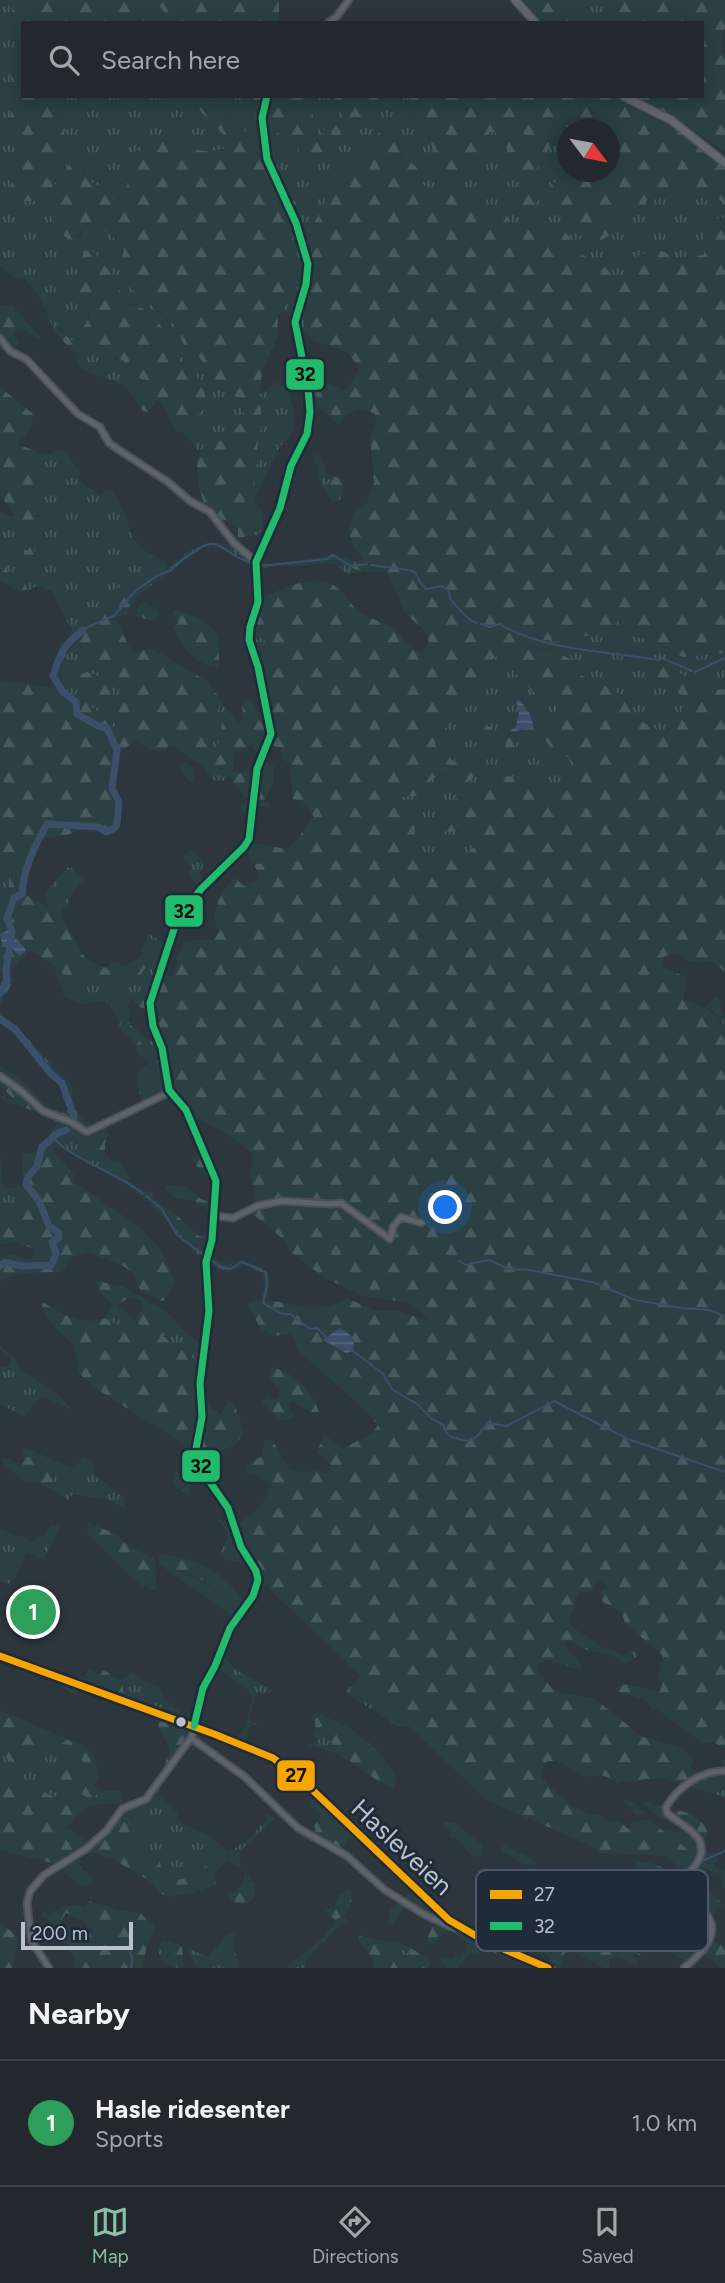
<!DOCTYPE html>
<style>
body{margin:0;font-family:Figtree,sans-serif;background:#2a3036;color:#f1f3f6}
.compass{position:absolute;left:557px;top:119px;width:63px;height:63px;border-radius:50%;background:#22282e;box-shadow:0 4px 18px #0003;rotate:122deg}
.scale{position:absolute;left:21px;bottom:18px;width:112px;box-sizing:border-box;padding-left:7px;border:4px solid #b9c1cd;border-top:0;font-size:19px;line-height:24px;white-space:nowrap;color:#b9c1cd;-webkit-text-stroke:5px #202b39;paint-order:stroke}
.you{position:absolute;left:446px;top:1208px;width:24px;height:24px;margin:-18px;border:5px solid #fff;border-radius:50%;background:#1a73e8;box-shadow:0 0 0 10px #1a73e833}
.badge{display:grid;place-items:center;width:46px;height:46px;border-radius:50%;background:#8abfa5;color:#fff;font-size:23px;font-weight:700}
.pin{position:absolute;translate:-50% -50%;border:4px solid #fff;box-shadow:0 2px 7px #0006}
.list{margin:0;padding:0;list-style:none}
h2{display:flex;justify-content:space-between;align-items:center;height:91px;margin:0;padding:0 28px;font-size:30px}
h2 small{font-size:23px;font-weight:400;color:#a2a6aa}
.list li{display:grid;grid-template-columns:46px 1fr auto;gap:21px;align-items:center;box-sizing:border-box;height:126px;padding:0 28px;border-top:2px solid #3f444a}
.list b{display:block;font-size:26px;white-space:nowrap}
.list p{margin:0;font-size:23px;white-space:nowrap;color:#a2a6aa}
.list em{font-size:23px;font-style:normal;color:#a2a6aa}
.icon{flex:none;width:38px;height:38px;fill:none;stroke:currentColor;stroke-width:2;stroke-linecap:round;stroke-linejoin:round}
.map{position:relative;flex:none;width:725px;height:1968px;overflow:hidden}
.search{position:absolute;background:#22282e;box-shadow:0 4px 18px #0003;left:21px;right:21px;top:21px;height:77px;display:flex;align-items:center;gap:18px;box-sizing:border-box;padding:0 24px;border-radius:0px;color:#a2a6aa;font-size:26px}
.sheet{height:217px;background:#22282e}
nav{display:flex;justify-content:space-around;align-items:center;box-sizing:border-box;height:98px;border-top:2px solid #3f444a;background:#22282e;font-size:19px;color:#a2a6aa}
nav a{display:grid;justify-items:center;gap:4px}
nav .on{color:#8abfa5}
.map>svg:first-child{display:block}
</style>
<div class="map">
<svg width="725" height="1968" viewBox="0 0 725 1968">
<defs>
<pattern id="grass-tufts" width="24" height="20" patternUnits="userSpaceOnUse" patternTransform="scale(1.75)"><rect width="24" height="20" fill="#2a4043"/><path d="M3 7l-1-3M5 7V3M7 7l1-3M15 17l-1-3M17 17v-4M19 17l1-3" fill="none" stroke="#475a5d"/></pattern>
<pattern id="forest-firs" width="22" height="20" patternUnits="userSpaceOnUse" patternTransform="scale(1.75)"><rect width="22" height="20" fill="#2a4043"/><path d="M5 1l3.5 6h-7zM16 11l3.5 6h-7z" fill="#475a5d"/></pattern>
<pattern id="water-rules" width="6" height="5" patternUnits="userSpaceOnUse" patternTransform="scale(1.75)"><rect width="6" height="5" fill="#3c4f68"/><path d="M0 2.5h6" fill="none" stroke="#56677c"/></pattern>
</defs>
<rect width="100%" height="100%" fill="#2d353d"/>
<path fill="url(#grass-tufts)" fill-rule="evenodd" d="M0,0H11L16,47L8,68L15,93L9,121L17,163L16,175L8,191L11,195L26,201L40,200L64,236L80,237L84,225C100,222 115,237 124,249L122,259L157,312L175,325L185,347L199,357L221,388L240,398L245,417L238,429L202,455L182,431L183,425L195,416L193,372L179,361L174,347L135,304L129,305C107,280 124,266 81,259L92,303L86,325L76,340H71L61,328L57,327L55,333L41,300L26,280L16,279L0,266Z
M135,0H154L174,23H153Z
M563,0H617L608,23C587,23 578,14 563,0Z
M58,96H185L228,139L226,148C205,155 191,150 172,140L131,153L122,160L128,181L124,194L111,200L102,187L88,181L85,172L70,163L63,177L54,185L45,176L50,167L51,159L61,149L65,130Z
M212,96H240L270,130L293,139L303,159L324,149L312,128L313,104L311,96H332L336,100L343,118L340,123H329L324,126L323,133L336,144L380,96H411L405,108L411,119L425,127C432,147 436,167 454,181C462,159 464,153 488,147L486,139L489,132L497,133L505,142L508,157L542,166L552,139L553,120L561,115L568,129L567,171L552,185L584,236L596,234L619,221L625,205L647,212L646,200L691,189L711,190L725,204V217L712,220L704,254C676,264 644,268 617,281L605,267L582,255L569,236L540,222L516,228L504,236L502,230L507,221V215C488,212 475,202 458,193C451,189 445,194 437,192C416,187 404,161 398,143L336,180L308,236L312,264L310,303L303,331L299,333L301,344L307,351C305,360 304,370 312,378C311,389 319,396 319,408L313,412L309,432L293,468L282,510L259,563L272,564L323,557L326,560C339,557 352,565 363,572L347,574L337,565L329,563L264,568L259,572L263,597L253,626V640L260,637L269,644L264,690L273,726V734L270,745L262,756L257,803L268,802L271,806L270,809L266,806L255,808L251,838L254,843L246,850L247,854H244L226,867L205,887L178,922L153,1012L164,1043L168,1076L189,1113L199,1118L196,1122L197,1129L216,1173L219,1186L217,1209L229,1217L255,1202L254,1215L246,1213L231,1220L219,1219L216,1221V1237L210,1255L226,1265L241,1259L269,1272V1298L261,1299L264,1291L263,1273L245,1266L231,1271L223,1270L209,1264L212,1296L208,1341L210,1344H204L207,1314L204,1262L202,1258L179,1238L160,1213L127,1185L56,1146L52,1149L48,1148L47,1145L60,1135H71L78,1145L111,1163L119,1160L123,1163L126,1173L133,1184L132,1187L157,1208L165,1211L177,1231L197,1248L209,1241L214,1187L211,1171L184,1112L174,1101L167,1100L143,1107L111,1122L107,1127L108,1132L101,1129L86,1134L76,1122V1118L66,1112L68,1110L62,1088L21,1040L0,1023V1014C28,1033 47,1063 72,1085C73,1104 75,1122 97,1125L142,1103L136,1077L137,1073L149,1063L150,1078L145,1086L165,1082L161,1055L142,1045L127,1029L124,1032L120,1027L128,1008L131,1011L129,1020L130,1025C142,1031 144,1043 158,1041L148,1002L124,994L118,996L106,994L105,1001C97,1000 94,1004 87,1004C81,1004 70,999 64,996L54,967H58C70,992 113,980 136,981L144,952H141L149,934L166,944L175,919L198,889L189,871L192,868L186,860L184,862V855L193,850L204,864L199,875L202,874V878L206,881C218,868 260,838 248,817C246,814 243,812 240,809L241,805L249,803L254,777L251,771L264,747L269,730L257,678L251,667L246,638L256,594L254,574L251,566L222,549L209,547L202,548L140,594L132,603L126,599L119,587L72,631L52,591L36,586L28,591L17,577L7,571L8,557L0,554V526C15,531 30,523 43,516L34,515L31,508L37,474L34,460C50,450 64,464 71,478H80L82,484L100,494L108,490L114,491L126,516L133,541L140,544V548L165,562L167,568L159,573C182,558 199,536 229,545L231,541L240,538L241,546L251,556L255,557L275,513L307,424L308,397L303,372L292,319L284,310L296,257L293,233L301,212L270,159Z
M83,342L91,348L105,351L116,360H123L128,370L147,383L142,388L131,384L127,389C116,378 95,377 81,369L75,353L78,354Z
M278,382C293,393 300,421 289,437C285,442 281,445 278,450C270,466 262,483 254,499C265,513 266,519 259,535L245,537V507L254,493L258,443L262,421L260,394Z
M313,452L317,456H321L325,465L324,472L330,475V482L341,494L345,491L339,501H331L322,487Z
M617,619L630,635L660,643L682,657L725,653V689L710,690L657,661L658,677L682,696C683,715 681,726 661,733L630,714L626,697L581,675L576,676L571,689L566,679L576,663L545,648L524,647L523,639L561,641Z
M73,643H78L97,669L112,678L119,688L118,721L113,728L99,712L66,693L61,686L62,662Z
M508,653L513,670L528,685L533,695L559,700L561,703L547,726L543,727L535,711L522,698L517,701C521,716 517,727 507,736L516,760V742L541,735L544,736L549,746L570,757L581,772L582,777L579,783L560,792L544,784L495,778L472,795L452,800L456,833L465,826H474C485,837 474,849 464,857L413,856C406,845 416,837 415,826C413,814 407,809 400,801V797L424,793C429,772 452,774 470,773L438,750L435,744L456,710L465,690L495,657Z
M220,699L225,707L215,763L219,768L225,770L227,778L223,781L214,780L204,768L210,760Z
M184,763H188L197,771L193,772L195,781L191,783L179,768Z
M0,848L9,875L7,890L14,910L10,929L0,934Z
M347,855L397,857L392,860L348,858L253,864L250,859Z
M70,866L84,880C76,887 67,898 67,909H62L61,920C41,901 39,898 58,878C62,873 65,869 70,866Z
M715,997L719,999L725,1016L724,1025L713,1011L706,1007Z
M0,1149L2,1183C10,1188 13,1190 22,1185L19,1195L13,1202L0,1201Z
M112,1305C122,1307 134,1318 140,1326L137,1333L131,1335L105,1318Z
M173,1318C180,1325 195,1342 203,1346L200,1364L162,1336Z
M0,1346L15,1359L21,1370L57,1393L72,1410L44,1397L38,1400L25,1417L0,1404V1366H8L11,1358L0,1349Z
M27,1448L71,1468L79,1463L82,1456L94,1465L95,1475L124,1497L126,1509L106,1499L73,1494L68,1500L58,1494C55,1476 46,1466 31,1456L24,1460L21,1449Z
M3,1457L25,1466L29,1475V1481L23,1480L2,1463Z
M217,1519L236,1525L249,1564C239,1559 229,1564 219,1556L228,1537L225,1528Z
M51,1525L60,1527L43,1560L26,1552L18,1574L9,1584L0,1581V1529L18,1537L20,1535L34,1542L39,1535L44,1536Z
M163,1567C191,1573 218,1586 233,1611C247,1600 260,1590 253,1569L265,1585L258,1589L231,1631L221,1657C232,1660 230,1666 238,1671C249,1679 262,1682 273,1691L265,1695L259,1692L255,1696L249,1719L257,1724L248,1728L246,1739C262,1751 287,1754 301,1770C307,1778 312,1787 320,1787L326,1800L444,1911L479,1934L500,1945L560,1968H530L478,1946L476,1949L482,1955L470,1953L458,1968H445L441,1958L454,1959L455,1955L461,1956L467,1948L466,1941L448,1929L445,1922L288,1773L259,1754L204,1734C188,1742 163,1776 158,1794L176,1811L182,1824L207,1834L228,1851C239,1849 259,1828 267,1819L265,1814L275,1818L241,1850L239,1854L241,1868L221,1857L211,1858C207,1870 183,1879 171,1879L162,1870L131,1856L127,1852L128,1847L140,1837L133,1818L122,1814L94,1846L109,1857C95,1855 87,1847 79,1864L74,1859L88,1843L110,1824L121,1807L145,1799L168,1767L180,1728L165,1721L158,1722L148,1714L140,1713L82,1689H78L77,1693L74,1695L61,1686L63,1683L25,1667L21,1668L2,1662L0,1652L71,1678L77,1679L80,1677L125,1696L121,1680L133,1672L144,1681L159,1686L165,1699L184,1715H193L203,1682L232,1620L231,1615ZM216,1667L249,1691L253,1698L245,1728L238,1738L202,1724L201,1720L204,1690Z
M521,1648L533,1655L547,1659L540,1663L537,1672L518,1651Z
M609,1648L624,1656L630,1650L633,1651L636,1648L637,1656L626,1664L609,1654Z
M360,1675L425,1730L445,1743L443,1747L421,1734L420,1736L409,1726H397L348,1694L346,1690L359,1680Z
M4,1712L69,1740L65,1741L75,1749L70,1753L98,1771L99,1777L68,1760L62,1769L61,1782L71,1785L90,1798C101,1792 110,1787 123,1792L122,1803L90,1805L81,1811L45,1792L33,1800L0,1778V1753L33,1765L44,1757Z
M316,1730L333,1744L323,1749L307,1746L317,1741L313,1736Z
M725,1759V1797L691,1787L685,1788L667,1806H660L664,1804L681,1785L724,1769L723,1763Z
M621,1799L635,1802L646,1815H636Z
M444,1822C464,1824 456,1825 469,1835C480,1843 485,1842 482,1857C471,1858 463,1848 458,1839L451,1838L450,1831L443,1824Z
M659,1828L681,1833L689,1830L698,1832L704,1842L706,1851L714,1853L718,1860L714,1864L715,1867L725,1870V1889L721,1885L722,1877L721,1874L697,1867L693,1853Z
M503,1845L532,1859L538,1865H524L501,1850Z
M682,1880L685,1888C705,1884 712,1892 724,1907H718L711,1920L713,1941L716,1943L714,1952L701,1955L687,1968H680L685,1962L682,1959L672,1954V1946L676,1945L689,1953C704,1951 710,1937 709,1923L681,1887L676,1889L632,1942L629,1940H632Z
M343,1917L349,1922L341,1925L308,1958L305,1962L306,1968H286C300,1954 329,1939 335,1920Z
M229,1933H235L232,1949L237,1955L239,1968H197L186,1947L208,1957Z
M372,1939L386,1941L429,1965L427,1968H421Z
M163,1940L176,1944L166,1956L176,1962L181,1968C167,1968 149,1952 163,1940Z"/>
<path fill="url(#forest-firs)" fill-rule="evenodd" d="M11,0H135L153,23H23V96H58L65,130L61,149L51,159L50,167L45,176L55,185L63,177L70,163L79,162L88,181L102,187L112,200L124,194L128,181L122,160L131,153L147,148L154,134C179,142 199,157 226,149L227,138L185,96H212L270,159L301,212L293,233L296,257L284,310L278,316L277,339L262,371L260,394L262,421L258,443L254,493L245,507V537L238,538V528C231,523 224,522 218,518C198,505 198,481 197,460C212,443 234,436 245,417L240,399L221,388L199,357L185,348L175,325L128,286L122,259L124,249C115,237 100,223 85,224L75,242L64,236L40,201H26L11,195L8,190L16,175L17,163L9,121L15,93L8,68L16,47Z
M154,0H279V23H174Z
M520,0H563L587,20L593,23H540Z
M617,0H725V29L720,31L725,55V152L685,124L638,99L639,96H702V23H608Z
M240,96H311C316,115 308,140 328,151L324,160L319,164L303,159L293,139L270,130Z
M332,96H380L336,144C326,142 322,136 324,126L329,123H340L343,118L336,100Z
M411,96H547L553,100L557,96H617L677,130L725,167V206L711,190L691,189L646,200L647,213L644,216L625,205L619,221L622,228L599,242L596,235L584,237L576,233L574,223L556,209L552,185L568,171L610,172V130L568,129L561,115L553,120C551,150 545,179 509,175L505,167C510,153 507,144 497,133L490,132L486,138L495,144L463,158L454,181L449,182L444,174L434,171L437,161L425,127L411,119L405,108Z
M387,124L403,158C415,163 421,170 420,183L438,193L468,191L470,201L495,213L508,215L507,221L502,230L504,236L516,228L541,222L554,223L569,236L582,255L605,267L617,281L630,275L626,260C649,252 661,242 678,263L704,254V229L712,220L725,217V653L682,657L660,643L630,635L617,620L607,632L561,641L523,639L524,647C543,648 560,651 576,663L566,678L570,688L576,676L581,675C599,684 632,692 631,715L661,733C681,726 682,715 682,696L658,677L657,661L710,690L725,689V972L712,961C699,964 686,964 678,952L663,957L664,961L662,966L687,978L683,998C701,1009 709,1004 721,1024H725V1749L713,1742L704,1744L658,1710L650,1708L648,1701L617,1691L618,1687L627,1684L659,1692L662,1686L658,1675L663,1656L625,1623L622,1613L603,1602L600,1593L606,1587L601,1581H596L593,1592H579L569,1622C576,1634 593,1636 600,1647L609,1648V1654L587,1650L566,1640L564,1644L582,1666L579,1670L533,1655L521,1648L519,1651L552,1688L562,1693L595,1699L641,1736L680,1748L694,1758L690,1771L691,1778L696,1780L697,1784L681,1785L667,1779H645L633,1782L622,1781L618,1784L608,1777L600,1775L585,1777C575,1769 562,1761 548,1761L542,1769L541,1776C553,1792 580,1816 601,1815L606,1821L620,1822L628,1829L631,1828V1822L648,1820L693,1853L696,1857L697,1867L678,1886L683,1870L665,1856L600,1853L594,1847L486,1800L420,1736L421,1734L443,1747L445,1743L425,1730L360,1675L265,1585L249,1564L236,1525C253,1513 268,1505 269,1483L256,1475L246,1473L245,1466L262,1456L265,1440H272L289,1468L304,1473L318,1469L324,1473L330,1470L332,1466L317,1452L324,1435L344,1448L372,1433L378,1425L367,1412L299,1351L290,1334L274,1336L261,1329L248,1306L249,1302C287,1293 307,1322 346,1298L377,1311L394,1310L427,1320L428,1318L407,1302L365,1297L325,1278L288,1250L285,1241L254,1215L256,1199L250,1173L253,1157L251,1152L228,1135L189,1113L173,1088L168,1076L164,1043L153,1012L155,991L164,971L169,976H174L177,963L176,958L184,942L208,939L213,941L219,931C207,914 222,892 233,879L235,878L244,886L256,881L260,875L253,864L348,858L392,860L396,857L347,855L250,859L246,850L254,843L287,849L293,844L314,817L306,806L299,809L301,801L293,799L290,763L284,760L281,748L270,745L273,726L259,665L268,655L269,644L260,637L252,641L253,626L263,597C287,588 316,569 340,590C348,598 353,608 363,614C372,620 384,622 393,628C402,636 409,651 422,652L429,643L425,631L404,612L389,574C382,571 374,573 366,572C349,570 342,558 324,560L322,558C341,546 346,568 364,558L354,548L348,531L355,509L367,503L374,483L370,438L376,420L375,414L363,408L347,414L339,425L319,408C319,395 311,389 312,378L344,390L348,388L358,370V365L346,352L312,340L303,331L310,303L312,264L307,237L336,180ZM508,653L513,670L528,685L533,695L541,703L553,699L559,700L561,703L547,725L544,727L535,711L522,698L520,700L530,714L531,727C506,733 503,734 507,760L513,763L516,760V742L541,735C545,739 548,745 553,749C565,759 576,755 582,777L579,783L560,792L544,784L505,775L495,778L472,795L452,800L440,812L438,823L445,832C457,833 463,826 474,826C485,837 474,849 464,856H413C406,845 416,838 415,827C414,815 407,809 400,801V797C406,795 419,798 424,793C425,792 425,789 426,788C429,780 437,776 445,774L464,785L478,774L477,769L470,773L438,750L435,744L456,711L465,709L469,699L465,689L495,657Z
M530,189L535,191L534,212L521,216L517,213Z
M92,250L96,254L98,262C119,273 115,288 128,305C148,303 166,331 174,347C176,351 177,358 180,362C184,366 189,368 193,372C202,382 206,393 207,407L183,425L182,431L176,433L164,407L158,400L147,412L143,411L127,389L131,384L142,388L147,383L128,370L123,360C118,360 88,346 83,342L82,352L75,353L55,333L57,327L71,340H76C85,321 97,316 88,293L78,292L73,285L77,274L82,270L83,251Z
M12,305L40,337L38,339L18,327L13,334L20,341L14,349L0,350V306Z
M0,387L33,414C32,427 29,432 19,440V445L46,455C55,452 60,448 69,453L70,458L80,472V478H71L65,474C63,460 47,453 34,460L37,474L31,508L34,515L46,519L44,531L40,535H34L27,525L4,528L0,526V511L11,517L15,515L0,495Z
M330,475L344,480L343,485L346,488L337,495L328,489L326,485L330,482Z
M31,549L39,553V564L34,567L23,557L25,551Z
M0,554L8,557L7,571L17,577L28,591L23,593L0,581Z
M125,586L130,593L126,599L132,603L126,615L119,616L116,620C123,631 126,645 135,653L148,649L158,652L208,682L220,699L210,760L204,768L175,747L169,745L165,751L150,750L134,740L121,753L113,766L115,777L112,788L119,802L117,824L115,828L106,832C91,823 82,830 67,835C58,837 48,836 38,840L22,881V893C38,901 51,909 63,921C84,943 70,956 106,968L114,962L124,966L135,961L144,952L143,960L146,967L136,981C112,980 70,993 58,967C47,965 41,954 29,951L13,968L11,973L14,979L0,1005V985L2,978L0,971V944L2,947L25,946C7,934 9,931 14,910L8,900L9,875L0,848V680L51,688L53,683L51,674L61,642L67,639L72,631L119,587ZM78,643L97,669L112,678L119,687L118,721L113,728C105,720 98,711 89,705C69,692 51,687 64,658C67,651 70,645 78,643Z
M145,602L157,609L159,615L156,620L152,621L136,616L138,605Z
M174,610C181,610 184,613 191,615C220,626 219,637 219,666L217,668C194,663 182,649 173,628L178,623L172,613Z
M87,672C109,679 119,690 106,712C91,707 85,692 79,678L81,674Z
M250,698L261,716H266C271,737 265,741 257,759L258,752L251,745L234,753L233,770L238,774L248,770L254,774L249,799L237,789L232,779L227,778L225,770L216,766L215,763L225,707L239,723L243,720L242,703Z
M481,726L490,727L498,736L496,749H493L490,742L482,738L477,732Z
M261,760L274,766L273,784L263,803H257L254,799Z
M105,994L118,996L127,994L148,1002L149,1010L139,1007L131,999L120,1027L113,1009L105,1001Z
M127,1029L134,1033L142,1045L154,1051L159,1050L165,1082L160,1083V1091L156,1094L145,1086L150,1078L148,1074L150,1067L148,1060L137,1054L136,1044L124,1032Z
M0,1065L23,1082L51,1108L76,1118V1122L85,1134L101,1129L110,1134L105,1143V1155L113,1161L112,1164L78,1145L71,1135H60L48,1145V1148L52,1149L74,1175V1182L141,1228L162,1251L175,1282L165,1300L161,1301L141,1290L138,1287L133,1274L125,1267L88,1252L68,1258L67,1266L61,1272L22,1273L2,1280L0,1283V1257L10,1254L31,1260L35,1253L34,1249L13,1242L0,1245V1201L13,1202C28,1185 21,1172 23,1153L33,1154C38,1149 56,1128 57,1124L53,1119L0,1098V1095L12,1100L14,1099L0,1086Z
M201,1152L213,1178L212,1212L195,1201L175,1198L166,1189L167,1186C173,1186 181,1185 186,1187C194,1189 195,1198 206,1201L211,1197L210,1180L193,1162V1159Z
M133,1184L146,1192L152,1191L153,1199L171,1210L199,1236L209,1238L205,1254L177,1231L165,1211L157,1208L132,1186Z
M96,1281L122,1286L168,1313L173,1318L170,1324L174,1330L173,1334H166L163,1336L200,1364L202,1383L211,1409L221,1414L228,1401L234,1404L244,1431C237,1447 225,1452 208,1451L200,1474L182,1443L100,1391L83,1377L79,1372L74,1346L54,1327L40,1304L44,1303C64,1315 82,1326 105,1318L130,1335L137,1333L140,1326L136,1320L137,1316L142,1310L141,1301C130,1296 126,1299 117,1306C108,1304 96,1288 96,1281Z
M271,1366C294,1374 312,1389 319,1412L313,1413L293,1402L288,1404L295,1418L282,1421L262,1402L266,1395L276,1399L281,1393L269,1378Z
M31,1456C45,1467 55,1476 58,1494L37,1482L29,1481V1475L22,1464L27,1457Z
M174,1471L197,1480L190,1486V1497L174,1484Z
M88,1522L117,1535L130,1547L154,1558C157,1569 155,1579 156,1590C136,1591 106,1549 90,1536L87,1531Z
M160,1554C192,1556 227,1573 243,1602L233,1611C222,1592 202,1577 181,1571C173,1569 166,1568 159,1565Z
M88,1669L100,1675L103,1671L108,1672L112,1677L121,1680L125,1697L83,1680Z
M0,1710L47,1745C50,1758 36,1760 30,1769L21,1768L0,1753Z
M318,1711C326,1719 337,1721 347,1727C365,1738 393,1761 397,1783L393,1788C368,1779 350,1755 323,1749L333,1744L316,1730L315,1721L311,1717Z
M165,1721L188,1734L186,1740L168,1767L164,1764C178,1742 159,1742 158,1722Z
M69,1740C89,1747 93,1750 98,1771L70,1753L71,1750H75L73,1747L61,1743Z
M69,1760L99,1777L94,1785L104,1790L90,1799C82,1794 63,1784 59,1777L63,1771L60,1764Z
M0,1778L33,1800L44,1792L81,1811L67,1827L88,1843L74,1859L93,1880L92,1883L82,1887L52,1863L0,1850Z
M314,1796L358,1839H349L341,1848L330,1845L312,1835L316,1830L314,1825L320,1816L319,1813L310,1806Z
M674,1800L669,1810L672,1812C683,1807 703,1818 707,1831C709,1835 706,1838 704,1842L698,1832C676,1826 658,1820 642,1802H647L663,1807Z
M122,1814L146,1828L145,1832L128,1847V1853L131,1856L136,1855L159,1859L162,1870L171,1879H181L209,1864L211,1858L215,1856L227,1860L214,1875L216,1878V1884L193,1893L169,1897L160,1893L151,1882L93,1847Z
M637,1862H648L667,1869V1875L660,1880L638,1872L635,1868Z
M493,1869C509,1872 538,1885 530,1905L520,1902L514,1906L512,1903L514,1894L493,1871Z
M245,1871C266,1891 251,1914 229,1899L228,1895C243,1888 242,1886 245,1871Z
M350,1889C355,1902 348,1915 335,1920L325,1911L335,1906L339,1895Z
M411,1890L445,1922L448,1929L434,1944L426,1941L434,1923L404,1907L392,1926L388,1923L389,1910L404,1900Z
M90,1901L119,1910L141,1913L147,1920L154,1923V1933L149,1938L142,1968H74C76,1956 67,1947 66,1934L41,1915L44,1912L49,1914C60,1907 71,1902 84,1907ZM66,1913L83,1921L93,1931L86,1937L60,1922Z
M530,1917L574,1927L605,1930L632,1942L643,1959L637,1954L633,1955V1957L638,1962L636,1964L617,1956L609,1960V1968H604L571,1951L565,1953L559,1967L551,1963C548,1947 523,1941 520,1922L523,1918ZM545,1923L571,1932L566,1945L560,1946L552,1954L530,1936L539,1924Z
M0,1922L19,1938L12,1968H0Z
M361,1935L372,1939L421,1968H372L373,1958L359,1942L358,1938Z
M386,1941C403,1944 417,1949 429,1961V1965Z
M716,1943L725,1946V1968H720L705,1954L713,1953L711,1949Z
M176,1944L182,1947L184,1968L167,1958Z"/>
<path fill="url(#water-rules)" d="M520,700L530,714L533,725L531,727L512,732L511,730L516,726L519,712L516,701Z
M10,929C13,941 23,941 26,951L19,956L12,948L2,947L0,934Z
M339,1328L346,1331L354,1340L353,1351L346,1353L323,1340Z"/>
<g fill="none" stroke-linecap="round" stroke-linejoin="round">
<path stroke="#3c4f68" stroke-width="2" d="M371,565L410,570L416,573L419,581L426,589L442,586L449,591L450,599C459,607 464,618 476,623
M259,566L328,559L332,555L351,566L367,564
M481,624L489,627L500,624C539,650 613,652 659,660L662,658L692,671
M84,629L115,615L135,591L158,575L170,571C176,563 184,559 192,553C210,540 215,541 232,554C238,558 247,561 253,564
M695,672L725,658
M53,1138C78,1163 116,1171 143,1194
M146,1196L162,1209L177,1235L204,1255
M210,1259L221,1267L230,1269L242,1262L266,1272L267,1285L263,1303L282,1314H290L310,1329L317,1328L326,1337
M459,1261L466,1265L489,1260L509,1269L529,1270L592,1282L635,1300L682,1308L709,1310L725,1316
M353,1351L382,1373L393,1390L417,1404L432,1419L443,1425L447,1434L454,1438
M456,1438C475,1447 478,1433 488,1423L507,1426L554,1401L628,1439L725,1472
M697,1868L702,1861L725,1851
M130,1952L133,1959L131,1967"/>
<path stroke="#3c4f68" stroke-width="7" d="M0,993L7,980L6,970L12,931L7,919L14,898L22,894C23,870 35,845 47,824L98,827L106,832L115,828L117,824L119,802L112,788L117,750L107,728L98,726L77,714L76,702L63,692L53,676C60,653 64,645 83,630
M0,1019L15,1029L51,1074L62,1083L74,1117
M0,1266L6,1262C24,1270 32,1263 51,1266L56,1254L52,1242L59,1238V1233L49,1226L39,1201L26,1184L28,1177L37,1166L42,1147L58,1133L66,1130"/>
<g stroke="#4c5157" stroke-width="9">
<path id="minor" d="M328,23L337,16L349,0
M0,338L10,351L26,359L78,414L100,427L109,443L116,448L168,482L190,501L210,512L234,543L256,562
M0,1076L21,1091L43,1111L71,1122L87,1132L170,1092
M215,1216L233,1218L257,1206L281,1201L331,1204L341,1203L390,1239L393,1227L401,1217L421,1223
M194,1726L203,1688L215,1666L230,1628L253,1596L258,1580L256,1571L241,1547L228,1508L205,1475L195,1454L202,1417L200,1383L209,1311L206,1262L212,1240L216,1181L186,1110L169,1090L162,1048L153,1026L150,1003L177,920L201,889L244,847L249,839L257,769L271,734L258,667L249,640L250,627L258,602L256,562L280,508L291,466L307,434L310,412L308,388L295,322L306,284L308,264L296,223L267,159L262,118L267,96
M191,1738L245,1777L298,1828L347,1856L385,1890L425,1915L451,1927L463,1930
M49,1968L31,1940L27,1903L30,1891L44,1875L86,1849L107,1830L122,1809L146,1799L191,1738L196,1727
M684,1968C699,1956 725,1932 704,1912C695,1903 686,1900 683,1887C684,1876 691,1872 697,1863C713,1837 683,1827 667,1813L666,1807C678,1787 701,1770 725,1771"/>
</g>
<g stroke="#4b5159" stroke-width="10">
<path id="major" d="M515,0L536,23
M623,96L671,120L725,163
M0,1656L214,1734L273,1758L301,1779L449,1920L485,1941L548,1968"/>
</g>
<use href="#minor" stroke="#5e636b" stroke-width="5"/>
<use href="#major" stroke="#61656c" stroke-width="7"/>
<g stroke="#202b39" stroke-width="12">
<path id="bus-1" d="M0,1656L214,1734L273,1758L301,1779L449,1920L485,1941L548,1968"/>
</g>
<g stroke="#202b39" stroke-width="12">
<path id="bus-2" d="M194,1726L203,1688L215,1666L230,1628L253,1596L258,1580L256,1571L241,1547L228,1508L205,1475L195,1454L202,1417L200,1383L209,1311L206,1262L212,1240L216,1181L186,1110L169,1090L162,1048L153,1026L150,1003L177,920L201,889L244,847L249,839L257,769L271,734L258,667L249,640L250,627L258,602L256,562L280,508L291,466L307,434L310,412L308,388L295,322L306,284L308,264L296,223L267,159L262,118L267,96"/>
</g>
<use href="#bus-1" stroke="#f7a600" stroke-width="7"/>
<use href="#bus-2" stroke="#20bc6c" stroke-width="7"/>
</g>
<circle fill="#b9c1cd" stroke="#202b39" stroke-width="2.5" cx="181" cy="1722" r="6"/>
<g text-anchor="middle" stroke-width="6" stroke-linejoin="round" paint-order="stroke">
<g font-size="26" fill="#b9c1cd" stroke="#202b39">
<text transform="translate(402 1847) rotate(43)" y="9">Hasleveien</text>
</g>
</g>
<rect x="476" y="1870" width="232" height="81" rx="10" fill="#202b39" stroke="#4e5865" stroke-width="2"/>
<rect x="490" y="1890" width="32" height="9" fill="#f7a600"/>
<rect x="490" y="1922" width="32" height="8" fill="#20bc6c"/>
<g font-size="19" fill="#b9c1cd">
<text x="534" y="1901">27</text>
<text x="534" y="1933">32</text>
</g>
<g stroke="#202b39" stroke-width="2.5">
<rect x="285" y="358" width="40" height="33" rx="7" fill="#20bc6c"/>
<rect x="164" y="894" width="40" height="34" rx="7" fill="#20bc6c"/>
<rect x="181" y="1449" width="40" height="34" rx="7" fill="#20bc6c"/>
<rect x="276" y="1759" width="40" height="33" rx="7" fill="#f7a600"/>
</g>
<g font-size="19" text-anchor="middle" font-weight="bold" fill="#111">
<text x="305" y="381">32</text>
<text x="184" y="918">32</text>
<text x="201" y="1473">32</text>
<text x="296" y="1782">27</text>
</g>
</svg>
<svg class="compass" viewBox="-18 -18 36 36"><path d="M0-13l5 13h-10z" fill="#e53935"/><path d="M0 13l5-13h-10z" fill="#a2a6aa"/></svg>
<div class="scale">200 m</div>
<div class="you"></div>
<div class="pin badge" style="left:33px;top:1612px;background:#2e9e5b">1</div>
<div class="search"><svg class="icon" aria-label="search" viewBox="0 0 24 24"><circle cx="10" cy="10" r="6"/><path d="M15 15l6 6"/></svg>Search here</div>
</div>
<section class="sheet">
<h2>Nearby<small></small></h2>
<ul class="list">
<li><span class="badge" style="background:#2e9e5b">1</span><div><b>Hasle ridesenter</b><p>Sports</p></div><em>1.0 km</em></li>
</ul>
</section>
<nav>
<a class="on"><svg class="icon" aria-label="map" viewBox="0 0 24 24"><path d="M3 6l6-2 6 2 6-2v14l-6 2-6-2-6 2zM9 4v14M15 6v14"/></svg>Map</a>
<a><svg class="icon" aria-label="directions" viewBox="0 0 24 24"><path d="M12 3l9 9-9 9-9-9zM9 14v-3h6M13 9l2 2-2 2"/></svg>Directions</a>
<a><svg class="icon" aria-label="saved" viewBox="0 0 24 24"><path d="M7 4h10v16l-5-4-5 4z"/></svg>Saved</a>
</nav>
